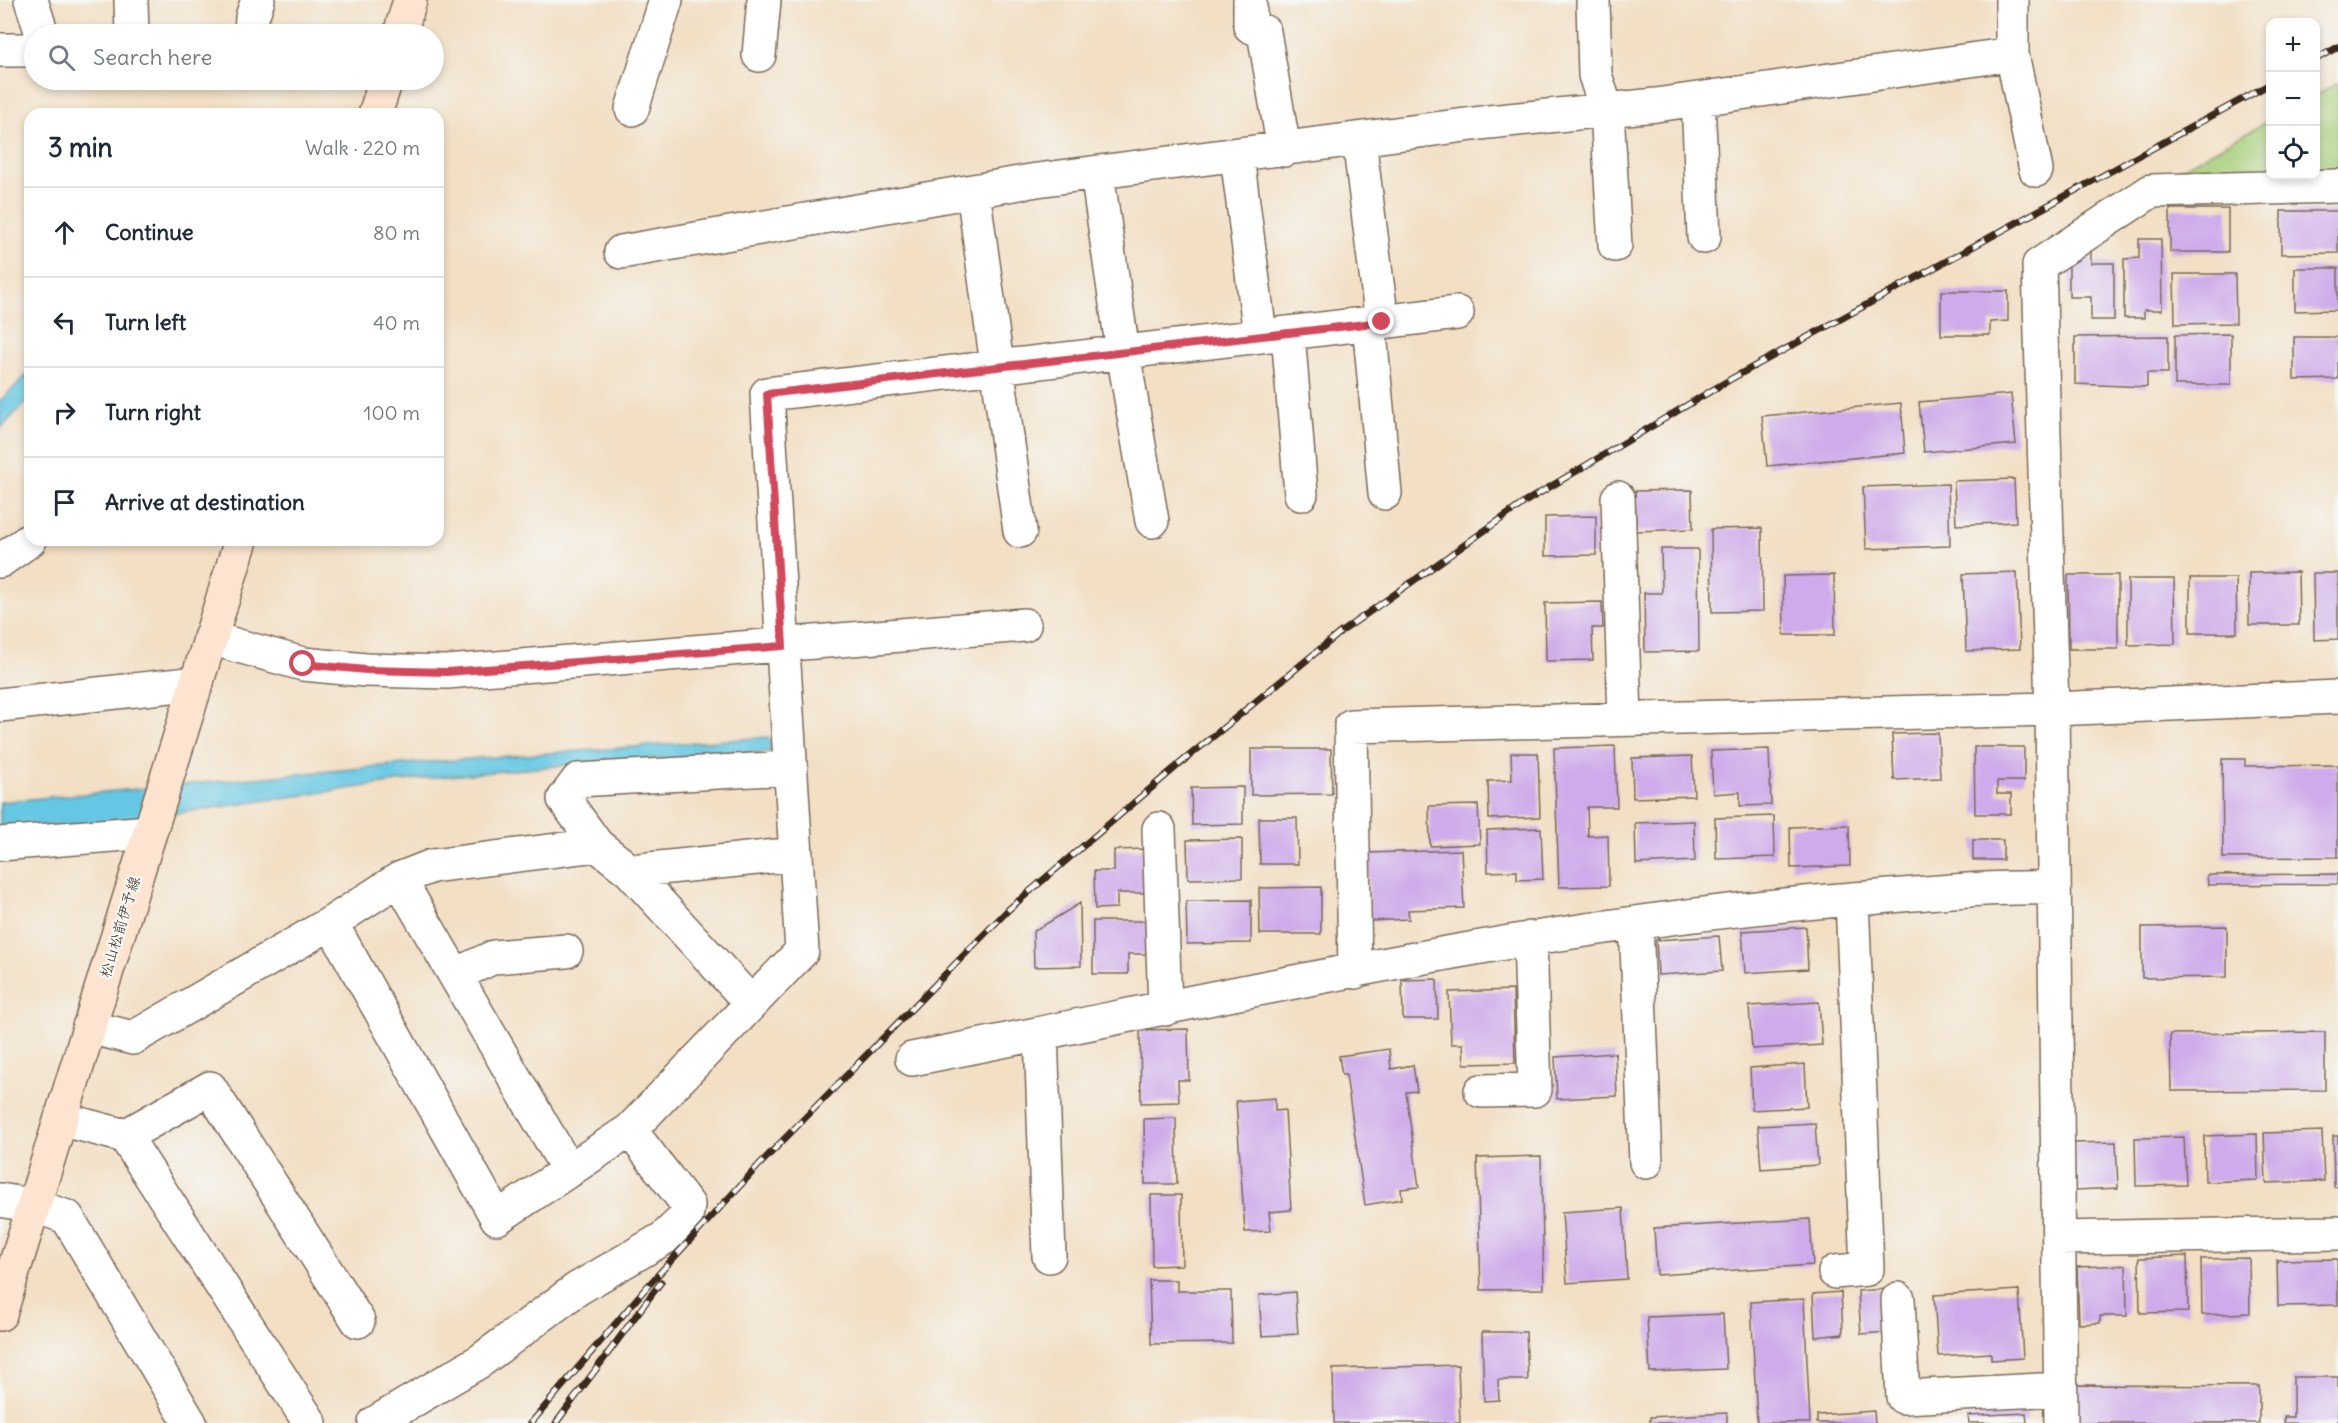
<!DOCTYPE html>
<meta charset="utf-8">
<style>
body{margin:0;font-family:Delius,"Klee One",sans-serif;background:#f6f6f7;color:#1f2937}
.controls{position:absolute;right:18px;top:18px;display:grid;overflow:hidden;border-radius:12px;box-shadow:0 3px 9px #0003}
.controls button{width:54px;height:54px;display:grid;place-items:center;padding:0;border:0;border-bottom:2px solid #e0e1e3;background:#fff;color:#1f2937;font:30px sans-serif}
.stop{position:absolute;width:18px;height:18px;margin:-14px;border:4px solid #d1495b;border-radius:50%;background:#fff}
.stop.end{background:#d1495b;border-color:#fff;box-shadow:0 2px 6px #0008}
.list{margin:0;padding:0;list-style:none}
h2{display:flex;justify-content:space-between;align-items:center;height:78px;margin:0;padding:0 24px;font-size:26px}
h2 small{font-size:20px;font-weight:400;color:#747a83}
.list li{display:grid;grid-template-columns:39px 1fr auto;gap:18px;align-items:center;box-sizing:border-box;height:90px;padding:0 24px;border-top:2px solid #e0e1e3}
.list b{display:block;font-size:22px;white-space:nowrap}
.list em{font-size:20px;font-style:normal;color:#747a83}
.icon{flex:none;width:33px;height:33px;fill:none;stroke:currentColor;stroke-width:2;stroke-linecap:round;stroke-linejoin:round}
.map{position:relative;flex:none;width:2338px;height:1423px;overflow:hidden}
.search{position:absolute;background:#fff;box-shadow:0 3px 9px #0003;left:24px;top:24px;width:420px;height:66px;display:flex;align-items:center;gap:15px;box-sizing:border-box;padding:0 21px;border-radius:33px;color:#747a83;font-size:22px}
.panel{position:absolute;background:#fff;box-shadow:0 3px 9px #0003;left:24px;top:108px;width:420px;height:438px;border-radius:18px}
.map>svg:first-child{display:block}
</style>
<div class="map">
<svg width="2338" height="1423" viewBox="0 0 2338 1423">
<rect width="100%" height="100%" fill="#f6f6f2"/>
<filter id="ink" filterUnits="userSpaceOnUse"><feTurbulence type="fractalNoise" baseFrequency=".0167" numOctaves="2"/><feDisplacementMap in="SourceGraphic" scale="12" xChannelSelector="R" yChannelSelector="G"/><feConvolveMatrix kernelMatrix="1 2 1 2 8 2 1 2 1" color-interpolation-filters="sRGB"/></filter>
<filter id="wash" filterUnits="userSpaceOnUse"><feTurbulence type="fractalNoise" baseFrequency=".008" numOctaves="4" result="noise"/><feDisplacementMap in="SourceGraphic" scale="24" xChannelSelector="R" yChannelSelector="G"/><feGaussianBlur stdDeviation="1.35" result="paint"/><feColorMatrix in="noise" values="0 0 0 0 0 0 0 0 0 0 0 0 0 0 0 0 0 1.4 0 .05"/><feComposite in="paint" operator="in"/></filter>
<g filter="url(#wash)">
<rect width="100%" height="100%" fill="#f2dfc4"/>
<path fill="#a7cf7a" stroke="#717c4c" stroke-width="1.5" d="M2338,83V177L2158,181L2270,120V176H2316V95Z"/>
<path fill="#65c7e3" stroke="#507880" stroke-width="1.5" d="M30,372V398L0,429V401Z
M769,737L771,752L589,763L418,779L120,821L0,832V802L415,763Z"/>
<g id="blocks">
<path fill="#ceabea" d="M2170,209H2228V252H2170Z
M2281,211H2338V253L2281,254Z
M2139,239H2161L2162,310H2144V318H2124V259L2139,258Z
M2069,250H2091V263H2114V320H2091V297H2069Z
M2295,268H2338V310L2295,311Z
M2174,274H2235L2236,323L2175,324Z
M1941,291H2008V321L1990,322V335H1941Z
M2231,334V385H2175V335Z
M2168,336V373H2147V387L2075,384V337Z
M2294,337H2338V379L2294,380Z
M2011,394L2016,444L1924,452L1919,402Z
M1901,403L1905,453L1767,466L1762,416Z
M2014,479L2016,522L1956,525L1954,481Z
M1948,484L1950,546L1866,549L1863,487Z
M1692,490L1693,529L1636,531L1635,491Z
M1596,516V555L1545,556V517Z
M1762,528L1763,611L1712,612L1711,529Z
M1661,549H1698L1699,651L1645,652L1644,593H1662Z
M2017,572L2020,649L1966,651L1963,574Z
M2298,572L2299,625H2249V573Z
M2313,573H2338V639L2314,640Z
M1834,575L1835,635H1784L1783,576Z
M2068,575H2118V649H2069Z
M2190,578H2236L2237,633H2190Z
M2128,579H2174L2175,644L2128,645Z
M1602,602L1603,628H1592L1593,660L1546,661L1545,603Z
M1938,733L1940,778L1894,780L1892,734Z
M1615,746L1617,807H1587L1588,836L1608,835L1609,886L1559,887L1554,748Z
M1974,747H2024V781H1997V794H2011V814H1975Z
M1251,749H1331L1332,794L1251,795Z
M1769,749L1771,805L1740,806V792L1713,794L1711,751Z
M1511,753H1538L1540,817L1489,819L1488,781L1512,780Z
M1692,756L1694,796L1633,798L1632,758Z
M2222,759H2245V766L2338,765V857L2223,858Z
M1243,787V824L1192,825L1191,788Z
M1478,805L1480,844L1430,846L1429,806Z
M1774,816L1775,857L1716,859L1715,818Z
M1259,818H1297L1298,864H1260Z
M1694,821L1695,861L1636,864L1635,823Z
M1849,825L1850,866L1791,868L1790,827Z
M1541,828L1543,879L1517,880V871L1488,872L1487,830Z
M1242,839V878L1188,879L1187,840Z
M1973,840H2003V860H1973Z
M1145,849L1146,893H1117V908L1095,909L1094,871H1114V850Z
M1461,850L1464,908L1408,910L1409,919L1370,921L1367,853Z
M2338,874V884L2208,885L2207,875Z
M1321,887V934H1260L1259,888Z
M1251,900V943L1187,944L1186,901Z
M1080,903L1081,966L1034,967L1033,932Z
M1093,921H1151V954H1128V974H1093Z
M2227,926V977L2142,978V927Z
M1806,927L1808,969L1745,973L1742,931Z
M1719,936L1722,971L1658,975L1656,940Z
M1437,979L1438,1019H1403L1402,980Z
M1513,990L1515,1063L1464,1064L1463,1044H1451L1449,992Z
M1819,1002L1822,1045L1752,1049L1749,1006Z
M1188,1029L1189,1080H1178L1179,1102L1141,1103L1140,1030Z
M2325,1032V1090L2171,1091L2170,1034Z
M1389,1049L1391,1069L1413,1065L1417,1091L1406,1092L1419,1187L1401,1189L1402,1199L1365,1205L1346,1075H1342L1339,1056Z
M1615,1053L1617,1096L1557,1099L1555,1057Z
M1805,1064L1807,1107L1752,1110L1750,1068Z
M1275,1098V1111L1285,1110L1291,1210L1269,1212L1271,1231L1245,1232L1236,1101Z
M1176,1118L1177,1184H1145L1144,1119Z
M1815,1123L1818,1165L1761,1169L1758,1126Z
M2322,1131L2324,1181L2266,1183L2264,1133Z
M2257,1134L2258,1180L2205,1182L2204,1136Z
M2333,1136H2338V1187H2334Z
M2184,1137L2186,1185L2136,1186L2135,1138Z
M2116,1142L2118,1188L2075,1190L2074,1143Z
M1541,1156L1544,1289L1481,1290L1477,1158Z
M1151,1195H1181L1182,1265L1152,1266Z
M1623,1208L1627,1279L1567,1283L1562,1212Z
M1810,1219L1813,1265L1657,1275L1654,1228Z
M2187,1256L2188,1312L2140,1313L2139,1258Z
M2249,1258L2250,1313L2202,1315L2201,1259Z
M2337,1259L2338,1305L2278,1306L2277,1260Z
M2126,1265L2127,1316H2100V1323L2079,1324L2077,1267Z
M1149,1280H1177V1291H1231L1232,1343L1151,1344Z
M1886,1289L1889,1332L1861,1334L1858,1291Z
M2019,1290L2023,1358L1991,1360V1353L1938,1356L1934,1295Z
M1295,1292L1298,1334L1262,1336L1259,1295Z
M1841,1292L1843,1334L1815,1337L1813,1294Z
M1804,1299L1810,1423H1757L1751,1302Z
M1723,1314L1726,1369L1650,1372L1647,1317Z
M1482,1332H1526L1528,1380H1498L1499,1400L1484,1401Z
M1458,1365L1460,1423H1334L1333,1369Z
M2293,1377H2338V1423H2284V1417H2293Z
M2077,1385L2259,1386V1423H2077Z
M1874,1411L1875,1423H1817V1415Z
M1727,1413V1423H1650V1417Z
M2026,1413L2027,1423H1969L1968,1416Z"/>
</g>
</g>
<g filter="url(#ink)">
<use href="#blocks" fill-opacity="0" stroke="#7b6958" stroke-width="1.5"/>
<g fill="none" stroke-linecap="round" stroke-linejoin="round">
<g stroke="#7b6958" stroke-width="36">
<path id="street" d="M31,0L42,34
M131,0L132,34
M1250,0V26L1264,32L1284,150
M1593,0L1595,75L1607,111L1615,245
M2012,0V54L2036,170
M251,34L252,17L258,0
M0,50H34
M759,55L764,0
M1698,99L1704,237
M632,109L666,0
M1359,140L1382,322
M1237,156L1260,335
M1097,173L1123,352L1152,521
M973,191L1020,531
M621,252L1037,180L1489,122L1656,105L2012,54
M1369,323L1385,493
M1288,333L1301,494
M1618,498L1625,719
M0,561L30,540
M210,638L303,664L366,670L447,672L1024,625
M0,705L197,683
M1159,829L1165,1009
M0,844L150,832
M630,871L796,854
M399,879L569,1171
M331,923L497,1218L630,1130L802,951L767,394L1457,313
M1636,923L1646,1162
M1355,972L1351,726L2052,709L2338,697
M455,975L494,957L566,951
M751,1003L630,871L597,845L564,799L578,780L790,768
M89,1027L133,1038L331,923L399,879L432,866L597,845
M1041,1034L1049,1256
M912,1059C1219,999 1527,925 1840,900C1911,895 1982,886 2054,888
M1481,1091L1535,1090L1530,938
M61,1119L125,1136L310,1423
M125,1136L210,1088L358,1321
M0,1200L34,1206L67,1217L190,1423
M2059,1238L2338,1233
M1835,1272L1867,1269L1852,899
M1898,1299L1903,1397L2060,1389
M375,1423L480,1361L577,1289L664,1238L686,1217L688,1205L630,1130
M2061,1423L2052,709L2039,265L2151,191L2338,186"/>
</g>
<g stroke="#7b6958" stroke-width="36">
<path id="secondary" d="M400,34L410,0
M375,114L386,80
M0,1314L241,540"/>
</g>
<use href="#street" stroke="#fff" stroke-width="33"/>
<use href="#secondary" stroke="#fde4d1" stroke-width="33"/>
<g stroke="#3b2a1e" stroke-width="7">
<path id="rail" d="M2316,59L2338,47
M531,1423L645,1289L759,1165L1009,909L1183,761L1341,632L1528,500L1731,379L2270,84
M556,1423L661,1282"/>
</g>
<use href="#rail" stroke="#f6f6f2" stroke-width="4.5" stroke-dasharray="14" stroke-linecap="butt"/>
</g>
</g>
<g fill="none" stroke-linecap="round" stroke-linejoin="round" filter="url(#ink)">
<path stroke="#d1495b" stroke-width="8" d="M303,664L366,670L447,672L783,646L767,394L1382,322"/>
</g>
<g text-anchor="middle" stroke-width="4.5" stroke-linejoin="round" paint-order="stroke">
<g font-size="15" fill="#3b2a1e" stroke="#f6f6f2">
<text transform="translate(120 927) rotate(-73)" y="5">松山松前伊予線</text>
</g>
</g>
</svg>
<div class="controls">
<button>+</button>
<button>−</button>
<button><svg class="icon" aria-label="locate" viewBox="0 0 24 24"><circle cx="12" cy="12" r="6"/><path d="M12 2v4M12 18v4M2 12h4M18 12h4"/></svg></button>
</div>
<div class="stop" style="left:303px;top:664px"></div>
<div class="stop end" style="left:1382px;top:322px"></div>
<div class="search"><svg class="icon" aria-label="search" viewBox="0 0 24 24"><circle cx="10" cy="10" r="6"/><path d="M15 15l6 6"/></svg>Search here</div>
<section class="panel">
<h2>3 min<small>Walk · 220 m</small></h2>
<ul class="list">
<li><svg class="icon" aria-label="ahead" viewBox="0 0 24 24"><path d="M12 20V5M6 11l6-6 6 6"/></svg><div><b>Continue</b></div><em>80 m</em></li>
<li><svg class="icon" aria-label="left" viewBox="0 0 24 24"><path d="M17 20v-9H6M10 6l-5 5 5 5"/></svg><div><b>Turn left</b></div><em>40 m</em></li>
<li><svg class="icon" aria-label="right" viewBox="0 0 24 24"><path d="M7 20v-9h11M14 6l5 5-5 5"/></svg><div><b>Turn right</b></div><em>100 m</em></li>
<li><svg class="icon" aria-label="arrive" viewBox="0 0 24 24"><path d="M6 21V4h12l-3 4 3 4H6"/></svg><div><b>Arrive at destination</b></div></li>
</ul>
</section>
</div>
